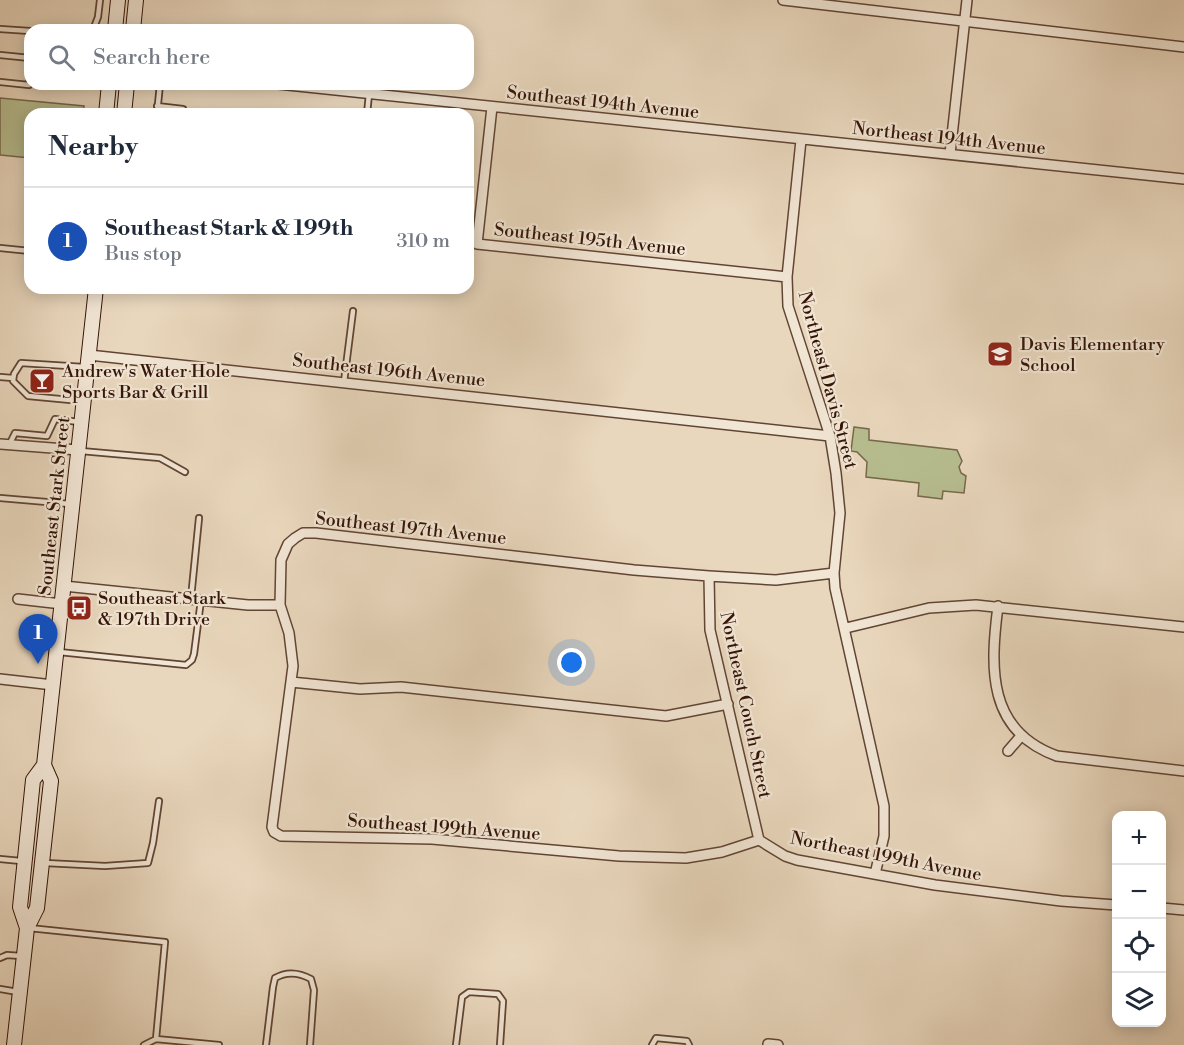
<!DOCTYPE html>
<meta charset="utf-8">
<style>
body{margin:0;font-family:"Libre Bodoni",serif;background:#f6f6f7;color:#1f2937}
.controls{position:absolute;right:18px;bottom:18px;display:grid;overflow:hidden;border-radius:12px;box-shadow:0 3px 15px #0003}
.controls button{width:54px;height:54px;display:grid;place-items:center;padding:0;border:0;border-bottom:2px solid #e0e1e3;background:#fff;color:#1f2937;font:30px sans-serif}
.you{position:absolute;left:572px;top:663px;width:21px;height:21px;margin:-15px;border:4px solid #fff;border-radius:50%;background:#1a73e8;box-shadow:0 0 0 9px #1a73e833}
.badge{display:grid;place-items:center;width:39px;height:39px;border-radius:50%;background:#1a73e8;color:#fff;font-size:20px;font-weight:700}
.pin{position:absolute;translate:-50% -50px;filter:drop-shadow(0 2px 3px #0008)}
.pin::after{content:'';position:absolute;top:32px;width:21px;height:18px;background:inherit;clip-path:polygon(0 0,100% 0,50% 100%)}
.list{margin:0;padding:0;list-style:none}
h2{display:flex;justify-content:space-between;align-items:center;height:78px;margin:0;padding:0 24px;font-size:26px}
h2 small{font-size:20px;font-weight:400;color:#747a83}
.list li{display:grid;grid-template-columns:39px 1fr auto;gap:18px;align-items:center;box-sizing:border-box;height:108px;padding:0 24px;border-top:2px solid #e0e1e3}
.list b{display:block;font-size:22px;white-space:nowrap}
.list p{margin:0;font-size:20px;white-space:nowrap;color:#747a83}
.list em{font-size:20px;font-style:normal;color:#747a83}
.icon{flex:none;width:33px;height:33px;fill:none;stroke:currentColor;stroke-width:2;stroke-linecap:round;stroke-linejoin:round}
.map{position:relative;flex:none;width:1184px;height:1045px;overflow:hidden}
.search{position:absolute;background:#fff;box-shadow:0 3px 15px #0003;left:24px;top:24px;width:450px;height:66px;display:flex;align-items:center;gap:15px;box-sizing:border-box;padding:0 21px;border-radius:18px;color:#747a83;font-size:22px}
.panel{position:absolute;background:#fff;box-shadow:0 3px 15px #0003;left:24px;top:108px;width:450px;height:186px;border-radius:18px}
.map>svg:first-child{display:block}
</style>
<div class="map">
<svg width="1184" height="1045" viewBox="0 0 1184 1045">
<rect width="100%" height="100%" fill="#e9d7bd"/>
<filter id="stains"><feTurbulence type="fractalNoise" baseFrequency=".00333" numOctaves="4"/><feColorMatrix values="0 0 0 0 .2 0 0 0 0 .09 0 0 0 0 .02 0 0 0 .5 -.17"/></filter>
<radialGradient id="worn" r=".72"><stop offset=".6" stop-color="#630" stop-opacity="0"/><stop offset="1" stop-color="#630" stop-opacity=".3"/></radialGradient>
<path fill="#b7be90" stroke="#76694b" stroke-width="1.5" d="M0,98L84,106L83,114H30V158L0,155Z
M854,427L869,429V440L957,450L962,461L959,467L961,473L966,476L964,493L943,491L942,499L918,496L919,483L866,477L867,462L857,452L851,451Z"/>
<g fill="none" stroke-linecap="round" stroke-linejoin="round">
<g stroke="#614534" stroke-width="8">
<path id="lane" d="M0,29L30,31
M93,30L98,17L100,0
M0,55L30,58
M0,82L29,85L30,77
M157,106L183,109
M157,114L160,84
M367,114L369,94
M0,248L30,251
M0,377L13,378
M344,382L353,311
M81,401L28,396L13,381L14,374L21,363L84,367
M9,445L15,433L47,436L55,419L79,422
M81,451L160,458L185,472
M0,498L70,504
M191,598L199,518
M59,652L186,665L192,660L194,654L201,600
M0,859L21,861
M45,863L105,866L148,863L153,843L159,801
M29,928L165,942L156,1039L144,1045
M0,958L7,955L21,956
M0,989L18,992
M156,1039L219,1045
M266,1045L273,987L275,978C287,971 300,973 311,979L314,990L310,1045
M456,1045L462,997L469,992L498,994L503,1001L500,1045
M652,1045L656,1038L687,1041L689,1045"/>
</g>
<g stroke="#614534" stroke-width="12">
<path id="street" d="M783,0L1184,47
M278,84L1184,179
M492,107L477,244L787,277
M801,140L787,277L788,306L830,436L836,473L840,513L834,573L835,588L884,806V836L875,874
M950,154L967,0
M89,355L830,436
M0,444L78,450
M709,576L710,630L759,840
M64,586L248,605H280
M18,599L62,604
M998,606C990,668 987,731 1057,756L1184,771
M846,628L929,608L976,605L1184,627
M0,679L53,685
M291,682L360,689L401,687L666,716L728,704
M1008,751L1021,736
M759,840L722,852L686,858L619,856L432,839L281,836L274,832L272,827L293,666L289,633L280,605L281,560L288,544L295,538L303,533H316L634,570L709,576L776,580L834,573
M759,840L785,856L797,860L935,885L1061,901L1116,905
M1162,908L1184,910
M768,1044L778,1045"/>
</g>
<g stroke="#341406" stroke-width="16">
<path id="secondary" d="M115,30L118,0
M133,30L136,0
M106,114L109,84
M124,114L127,84
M27,928L20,907L33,780L44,765
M14,1045L27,928L37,908L51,781L44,765L96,288"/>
</g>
<use href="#lane" stroke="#f1e5d4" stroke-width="4.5"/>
<use href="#street" stroke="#f1e5d4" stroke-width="9"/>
<use href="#secondary" stroke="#f1e5d4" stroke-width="14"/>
</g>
<defs>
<g id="school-square" transform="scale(1.35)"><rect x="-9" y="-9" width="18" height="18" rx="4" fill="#8f2418" stroke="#f1e5d4"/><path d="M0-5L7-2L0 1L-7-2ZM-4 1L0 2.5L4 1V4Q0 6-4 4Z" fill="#fff"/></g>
<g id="bar-square" transform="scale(1.35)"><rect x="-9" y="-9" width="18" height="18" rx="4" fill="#8f2418" stroke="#f1e5d4"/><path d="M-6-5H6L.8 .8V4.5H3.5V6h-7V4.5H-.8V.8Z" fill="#fff"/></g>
<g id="bus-square" transform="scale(1.35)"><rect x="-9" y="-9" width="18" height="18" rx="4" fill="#8f2418" stroke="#f1e5d4"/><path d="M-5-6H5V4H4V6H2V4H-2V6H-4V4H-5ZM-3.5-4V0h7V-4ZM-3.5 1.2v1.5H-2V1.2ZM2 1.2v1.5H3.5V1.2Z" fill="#fff"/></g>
</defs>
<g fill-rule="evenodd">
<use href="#school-square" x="1000" y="354"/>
<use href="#bar-square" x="42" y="381"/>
<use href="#bus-square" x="79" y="608"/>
</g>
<g text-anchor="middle" stroke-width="4.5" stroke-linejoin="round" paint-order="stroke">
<g font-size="18" fill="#341406" stroke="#f1e5d4">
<text transform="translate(603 102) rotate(6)" y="6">Southeast 194th Avenue</text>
<text transform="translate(949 138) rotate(6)" y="6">Northeast 194th Avenue</text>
<text transform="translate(590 239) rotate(6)" y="6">Southeast 195th Avenue</text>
<text transform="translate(389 370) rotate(6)" y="6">Southeast 196th Avenue</text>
<text transform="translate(828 380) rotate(75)" y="6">Northeast Davis Street</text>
<text transform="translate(54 506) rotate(-84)" y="6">Southeast Stark Street</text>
<text transform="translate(411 528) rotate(6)" y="6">Southeast 197th Avenue</text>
<text transform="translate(746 705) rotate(78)" y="6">Northeast Couch Street</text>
<text transform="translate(444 827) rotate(4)" y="6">Southeast 199th Avenue</text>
<text transform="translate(886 856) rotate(11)" y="6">Northeast 199th Avenue</text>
</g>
<g font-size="18" fill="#341406" stroke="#f1e5d4" text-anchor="start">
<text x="1020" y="350">Davis Elementary<tspan x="1020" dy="21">School</tspan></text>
<text x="62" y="377">Andrew's Water Hole<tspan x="62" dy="21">Sports Bar &amp; Grill</tspan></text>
<text x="98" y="604">Southeast Stark<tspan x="98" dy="21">&amp; 197th Drive</tspan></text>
</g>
</g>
<rect width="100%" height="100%" filter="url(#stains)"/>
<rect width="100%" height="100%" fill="url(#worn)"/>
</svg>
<div class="controls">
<button>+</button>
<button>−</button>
<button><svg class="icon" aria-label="locate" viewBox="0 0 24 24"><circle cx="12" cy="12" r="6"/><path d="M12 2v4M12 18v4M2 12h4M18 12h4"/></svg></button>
<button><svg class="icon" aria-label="layers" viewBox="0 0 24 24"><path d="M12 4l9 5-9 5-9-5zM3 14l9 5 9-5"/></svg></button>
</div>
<div class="you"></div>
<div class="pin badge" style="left:38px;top:664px;background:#1a4fb4">1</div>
<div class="search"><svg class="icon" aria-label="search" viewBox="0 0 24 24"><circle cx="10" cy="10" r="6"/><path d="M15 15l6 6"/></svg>Search here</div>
<section class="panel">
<h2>Nearby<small></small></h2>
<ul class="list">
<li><span class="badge" style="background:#1a4fb4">1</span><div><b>Southeast Stark &amp; 199th</b><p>Bus stop</p></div><em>310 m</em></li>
</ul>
</section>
</div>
